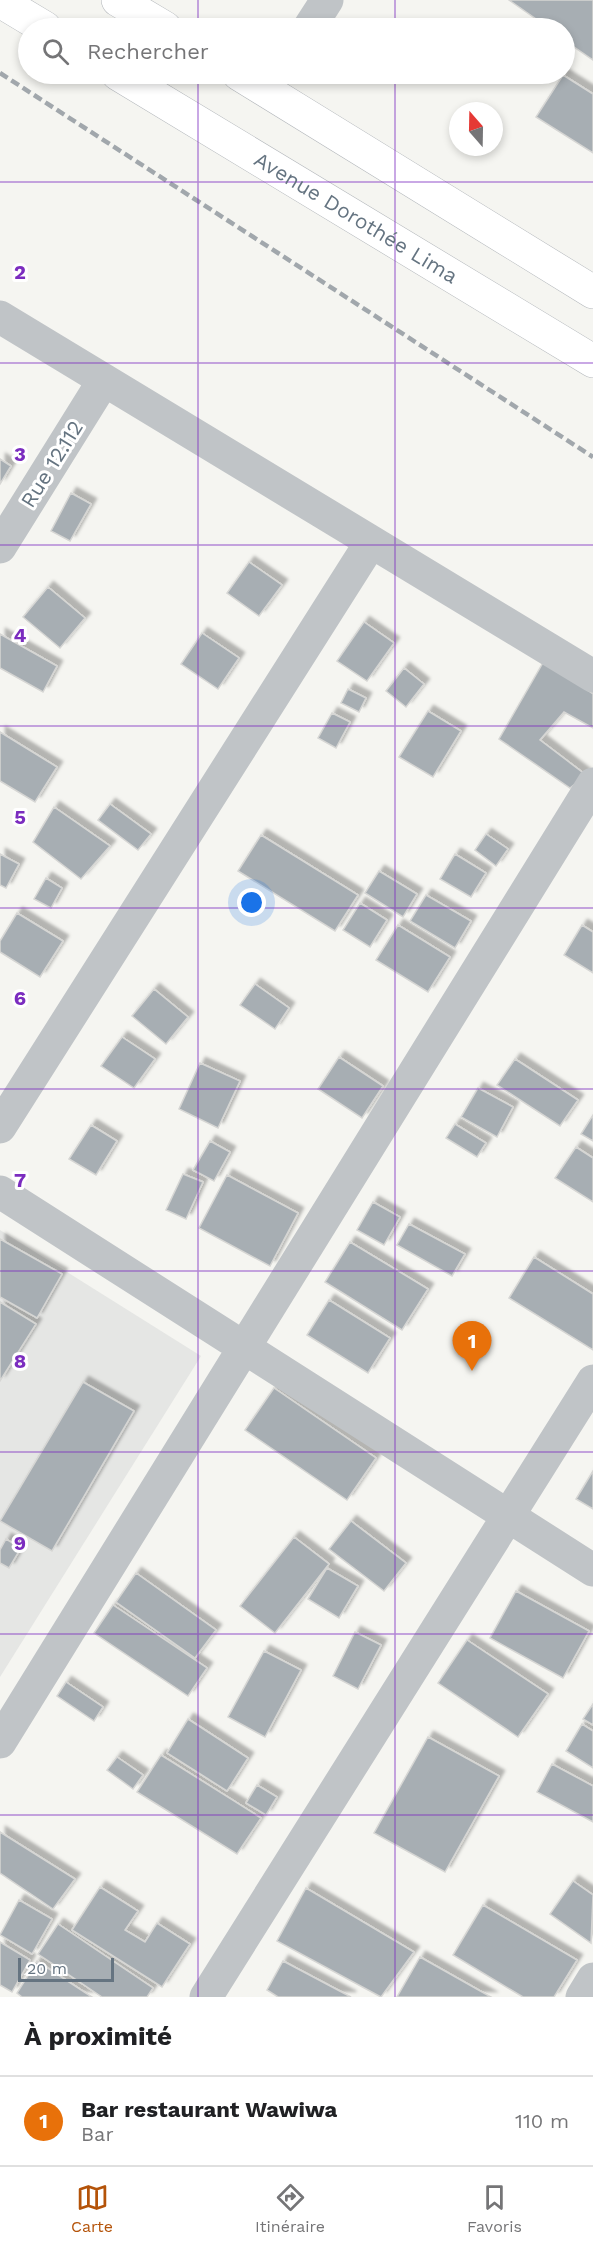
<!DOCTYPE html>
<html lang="fr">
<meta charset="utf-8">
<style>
body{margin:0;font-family:"Work Sans",sans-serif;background:#f2f2f2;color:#202124}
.compass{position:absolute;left:449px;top:102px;width:54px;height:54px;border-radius:50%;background:#fff;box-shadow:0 3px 9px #0003;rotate:340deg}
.scale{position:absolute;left:18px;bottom:15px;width:96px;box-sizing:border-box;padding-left:6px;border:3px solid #657481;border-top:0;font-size:16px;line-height:21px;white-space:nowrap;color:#657481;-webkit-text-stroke:4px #fff;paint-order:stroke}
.you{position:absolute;left:252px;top:903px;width:21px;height:21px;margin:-15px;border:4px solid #fff;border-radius:50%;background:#1a73e8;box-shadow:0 0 0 9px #1a73e833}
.badge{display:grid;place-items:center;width:39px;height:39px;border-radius:50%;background:#b45309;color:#fff;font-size:20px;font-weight:700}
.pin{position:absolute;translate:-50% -50px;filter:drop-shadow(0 2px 3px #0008)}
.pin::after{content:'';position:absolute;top:32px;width:21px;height:18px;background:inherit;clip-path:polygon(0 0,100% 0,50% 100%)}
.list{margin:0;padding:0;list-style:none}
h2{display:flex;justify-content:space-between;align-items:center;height:78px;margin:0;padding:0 24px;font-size:26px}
h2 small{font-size:20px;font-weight:400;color:#757577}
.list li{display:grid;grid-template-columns:39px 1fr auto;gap:18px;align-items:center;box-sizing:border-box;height:90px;padding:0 24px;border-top:2px solid #e0e0e0}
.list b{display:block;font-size:22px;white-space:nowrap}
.list p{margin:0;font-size:20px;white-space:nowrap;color:#757577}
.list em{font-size:20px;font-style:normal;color:#757577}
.icon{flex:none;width:33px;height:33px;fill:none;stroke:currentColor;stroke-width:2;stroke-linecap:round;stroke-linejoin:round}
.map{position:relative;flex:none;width:593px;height:1997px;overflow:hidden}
.search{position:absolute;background:#fff;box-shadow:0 3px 9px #0003;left:18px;right:18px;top:18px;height:66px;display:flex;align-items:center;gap:15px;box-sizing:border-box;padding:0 21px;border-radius:33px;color:#757577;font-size:22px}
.sheet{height:168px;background:#fff}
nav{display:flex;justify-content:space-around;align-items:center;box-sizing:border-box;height:84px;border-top:2px solid #e0e0e0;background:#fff;font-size:16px;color:#757577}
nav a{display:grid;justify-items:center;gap:3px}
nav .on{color:#b45309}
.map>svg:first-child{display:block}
</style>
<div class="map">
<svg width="593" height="1997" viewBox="0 0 593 1997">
<defs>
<filter id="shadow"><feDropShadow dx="5.5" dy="-5.5" stdDeviation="1.5" flood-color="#0004"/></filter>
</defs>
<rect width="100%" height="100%" fill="#f5f5f1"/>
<path fill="#e5e6e4" d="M0,1230L201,1356L0,1677Z"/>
<path fill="#a7aeb3" stroke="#d6d6d4" stroke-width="1.5" filter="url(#shadow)" d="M509,0H593V60L564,40V28H549Z
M563,75L593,94V153L536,117Z
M0,459L11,466L0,484Z
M71,493L91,504L70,541L51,531Z
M249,562L282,585L259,616L227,593Z
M48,587L85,618L60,648L23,617Z
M364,622L394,643L367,681L337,661Z
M202,633L239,658L218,689L181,664Z
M0,634L57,666L43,692L0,668Z
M544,661L593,694V728L564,712L540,740L586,775L570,788L499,739Z
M404,668L424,684L406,707L386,691Z
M348,689L366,698L359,712L341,703Z
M428,711L461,731L433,777L399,757Z
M332,713L350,722L336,748L318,738Z
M0,732L57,767L35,802L0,781Z
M110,804L151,834L138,850L98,820Z
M54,807L110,846L81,879L33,842Z
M486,834L508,849L496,866L475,850Z
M261,835L358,895L335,931L238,871Z
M0,854L19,864L6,888L0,885Z
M455,854L486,873L471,897L440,879Z
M379,871L417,894L403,917L365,893Z
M46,878L62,888L51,908L34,899Z
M426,895L471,921L455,948L410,921Z
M360,903L387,920L370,947L343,930Z
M17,913L63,941L40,977L0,952V941Z
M398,925L450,957L428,992L376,960Z
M582,925L593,932V973L564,955Z
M255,984L289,1008L275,1029L240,1005Z
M154,989L188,1017L166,1044L132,1016Z
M122,1037L155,1059L134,1088L101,1066Z
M339,1057L383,1086L362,1118L318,1089Z
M515,1059L578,1100L560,1126L497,1085Z
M200,1063L240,1081L218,1128L179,1109Z
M478,1088L513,1107L497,1137L461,1117Z
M593,1115V1141L581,1134Z
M455,1124L486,1143L477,1157L446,1138Z
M91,1125L117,1141L96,1175L69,1159Z
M210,1141L230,1152L214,1181L193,1170Z
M576,1147L593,1158V1202L555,1178Z
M183,1174L203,1182L186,1219L166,1210Z
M227,1175L298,1213L270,1266L199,1228Z
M373,1202L400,1217L384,1245L357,1230Z
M409,1224L465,1254L452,1276L397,1245Z
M0,1239L62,1274L37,1318L0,1297Z
M350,1242L428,1289L402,1330L325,1282Z
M534,1257L593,1294V1350L509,1298Z
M329,1300L390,1338L368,1373L307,1335Z
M0,1302L36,1324L0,1381Z
M83,1382L134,1411L52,1551L0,1521Z
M274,1388L376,1458L347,1500L245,1430Z
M593,1471V1509L576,1499Z
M351,1521L406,1563L384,1591L329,1549Z
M294,1537L329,1564L275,1633L240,1606Z
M6,1539L21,1548L9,1568L0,1563V1550Z
M327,1568L358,1586L339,1618L308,1599Z
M136,1573L216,1630L195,1658L116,1602Z
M516,1591L589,1631L563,1678L490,1638Z
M113,1605L207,1668L188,1696L94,1633Z
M355,1632L381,1645L358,1689L333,1676Z
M467,1640L548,1694L518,1737L438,1683Z
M264,1651L301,1670L265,1737L228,1717Z
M66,1682L103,1707L94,1721L57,1696Z
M593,1704V1725L583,1719Z
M188,1719L248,1758L227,1791L167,1753Z
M582,1724L593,1731V1768L566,1751Z
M428,1737L499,1776L445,1872L374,1833Z
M161,1755L261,1818L237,1854L137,1792Z
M117,1757L143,1775L133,1789L107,1770Z
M552,1764L593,1786V1822L537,1792Z
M257,1785L277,1797L266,1815L246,1803Z
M0,1832L75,1879L53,1909L0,1873Z
M573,1881L593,1895L591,1943L550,1914Z
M100,1887L138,1911L125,1930L145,1942L157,1923L190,1944L162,1987L72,1930Z
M306,1888L414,1952L381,1997L277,1941Z
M19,1900L52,1919L32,1954L0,1935Z
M483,1905L577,1960L554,1997H523L453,1955Z
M58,1924L153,1988L147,1997H102L38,1954Z
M0,1942L30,1960L12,1992L0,1985Z
M420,1957L491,1997H397Z
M37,1961L92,1997H22L17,1993Z
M283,1961L351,1997H278L267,1990Z"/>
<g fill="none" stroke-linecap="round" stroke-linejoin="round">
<g stroke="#b3b7bb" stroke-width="34">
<g id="secondary">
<path d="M118,0L165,28"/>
<path d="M0,1L45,28"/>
<path id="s1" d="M118,74L593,361"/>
<path d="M239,74L593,292"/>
</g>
</g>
<path stroke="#c0c4c7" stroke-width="33" d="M309,28L327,0
M0,317L593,676
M0,547L104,380
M0,1127L371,542
M0,1192L593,1570
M0,1742L593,784
M206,1997L593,1381
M582,1997L593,1979"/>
<use href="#secondary" stroke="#fff" stroke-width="33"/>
<path stroke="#a1a7ac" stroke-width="4.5" stroke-dasharray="9 4.5" stroke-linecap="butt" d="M0,73L593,457"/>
</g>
<path fill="none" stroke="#7b2cbf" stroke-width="1.5" stroke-opacity="0.55" d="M198,0V28M395,0V28M198,74V1997M395,74V1997M0,182H593M0,363H593M0,545H593M0,726H593M0,908H593M0,1089H593M0,1271H593M0,1452H593M0,1634H593M0,1815H593"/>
<g text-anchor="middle" stroke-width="6" stroke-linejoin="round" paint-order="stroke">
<g font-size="21" fill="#657481" stroke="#fff">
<text dy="7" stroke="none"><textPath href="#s1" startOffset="278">Avenue Dorothée Lima</textPath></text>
<text transform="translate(52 464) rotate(-58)" y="7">Rue 12.112</text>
</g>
</g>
<g font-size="20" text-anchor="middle" font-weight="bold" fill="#7b2cbf" stroke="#fff" stroke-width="6" stroke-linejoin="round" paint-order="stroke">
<text x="20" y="279">2</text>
<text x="20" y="461">3</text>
<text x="20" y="642">4</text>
<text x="20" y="824">5</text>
<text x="20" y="1005">6</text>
<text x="20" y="1187">7</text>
<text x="20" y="1368">8</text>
<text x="20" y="1550">9</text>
</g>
</svg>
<svg class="compass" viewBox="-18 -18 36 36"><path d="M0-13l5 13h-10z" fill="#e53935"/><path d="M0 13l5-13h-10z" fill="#757577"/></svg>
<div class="scale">20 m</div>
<div class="you"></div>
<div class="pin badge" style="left:472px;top:1371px;background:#e8710a">1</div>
<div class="search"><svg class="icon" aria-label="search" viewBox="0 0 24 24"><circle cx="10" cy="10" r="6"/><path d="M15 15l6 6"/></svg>Rechercher</div>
</div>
<section class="sheet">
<h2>À proximité<small></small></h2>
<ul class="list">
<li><span class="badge" style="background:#e8710a">1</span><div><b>Bar restaurant Wawiwa</b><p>Bar</p></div><em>110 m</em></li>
</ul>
</section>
<nav>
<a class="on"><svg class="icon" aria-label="map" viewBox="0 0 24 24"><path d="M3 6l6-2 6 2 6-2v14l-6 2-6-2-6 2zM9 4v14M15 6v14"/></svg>Carte</a>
<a><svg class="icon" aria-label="directions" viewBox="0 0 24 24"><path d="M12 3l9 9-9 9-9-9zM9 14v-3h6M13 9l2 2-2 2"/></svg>Itinéraire</a>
<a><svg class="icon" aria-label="saved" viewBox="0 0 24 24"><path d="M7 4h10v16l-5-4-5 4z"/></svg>Favoris</a>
</nav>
